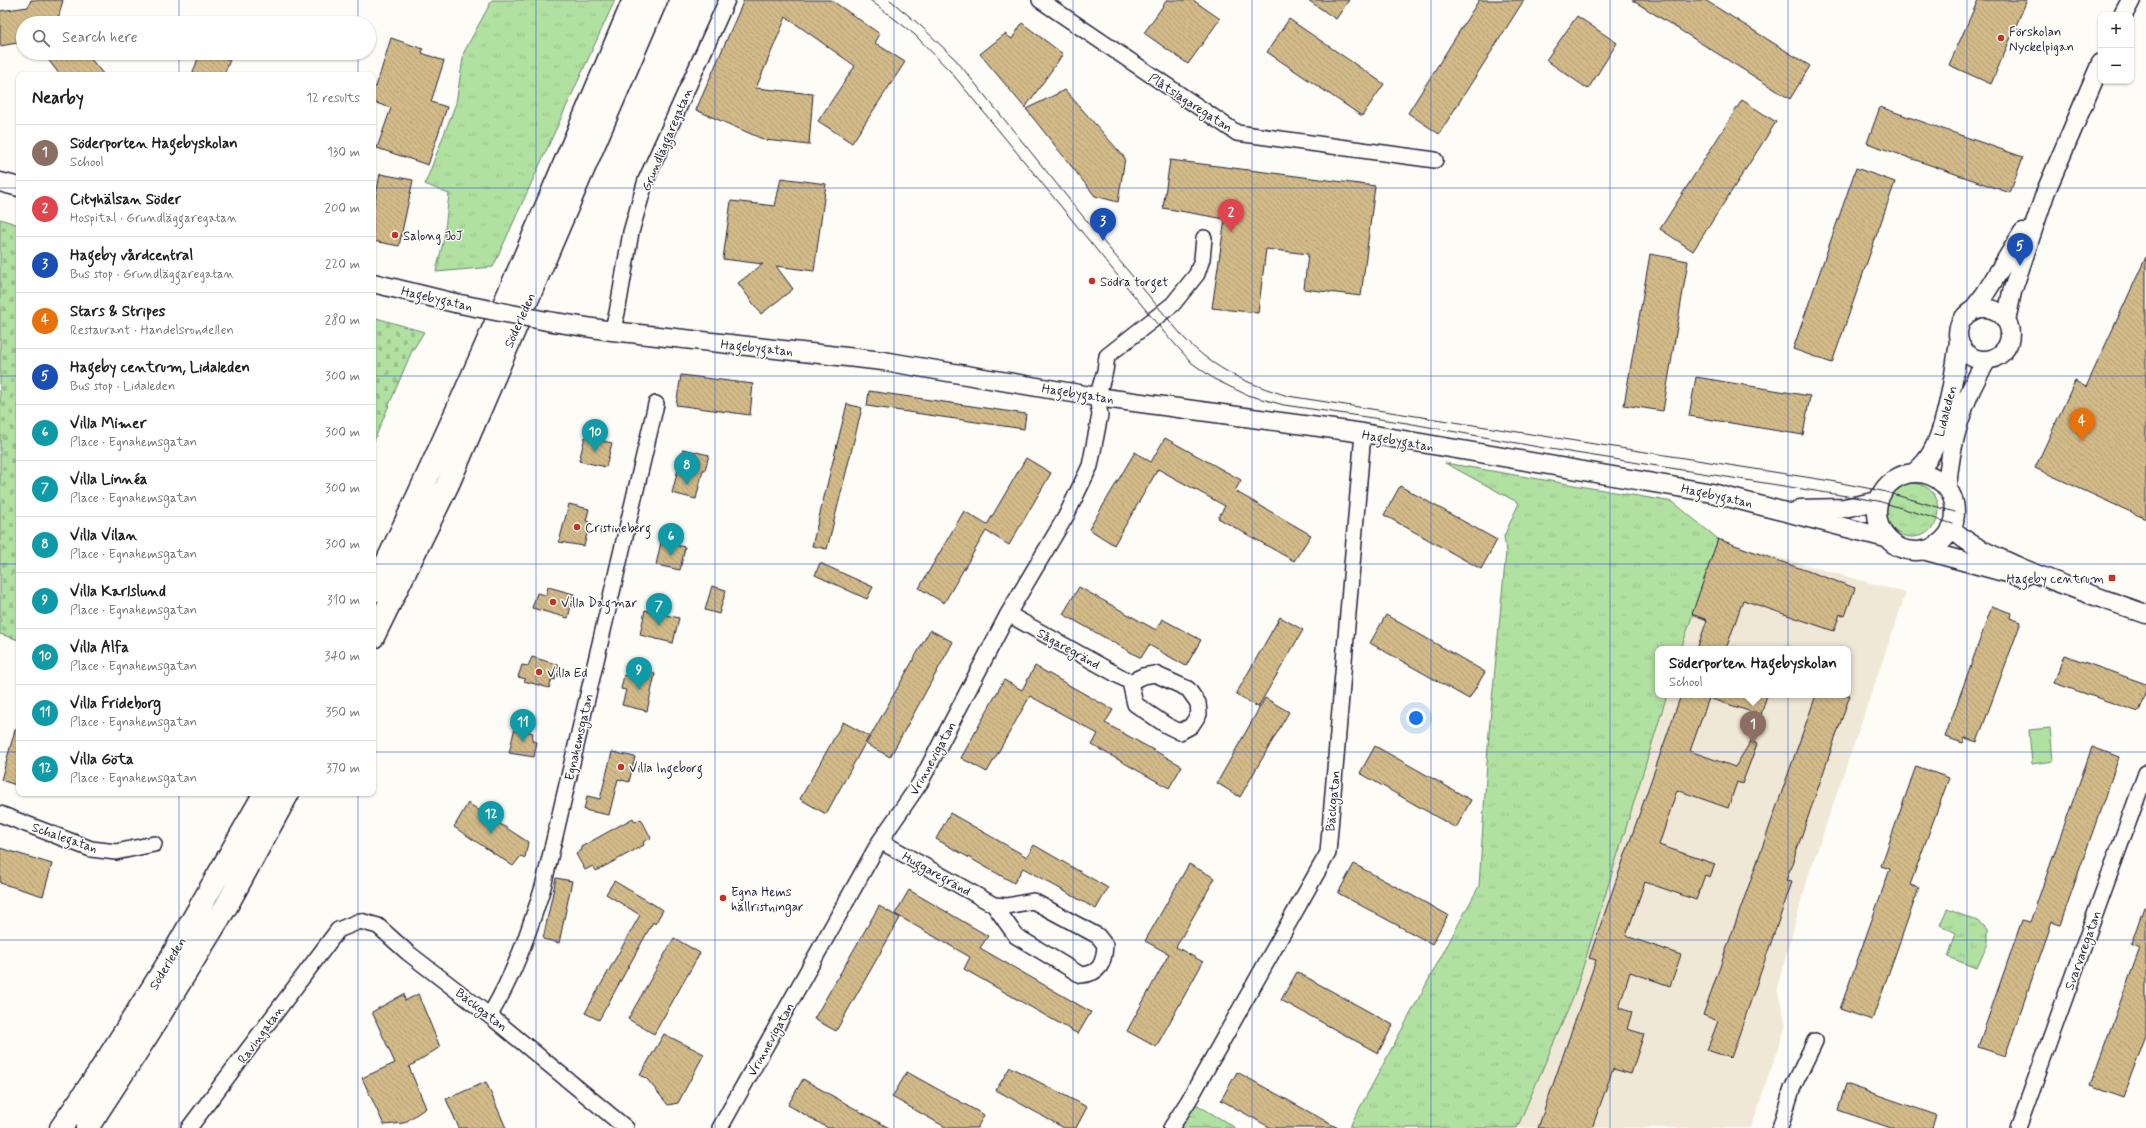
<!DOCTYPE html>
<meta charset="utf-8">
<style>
body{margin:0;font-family:Mynerve,sans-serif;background:#f6f6f6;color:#202124}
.controls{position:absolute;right:12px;top:12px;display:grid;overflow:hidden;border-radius:8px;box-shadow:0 1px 3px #0004}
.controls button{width:36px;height:36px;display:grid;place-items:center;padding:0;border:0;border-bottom:1px solid #e0e0e0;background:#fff;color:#202124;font:20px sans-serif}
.you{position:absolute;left:1416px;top:718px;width:14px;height:14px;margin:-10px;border:3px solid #fff;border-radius:50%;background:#1a73e8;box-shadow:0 0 0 6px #1a73e833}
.badge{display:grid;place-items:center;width:26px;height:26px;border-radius:50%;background:#ea580c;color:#fff;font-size:13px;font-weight:700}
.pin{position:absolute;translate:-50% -33px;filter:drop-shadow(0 1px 2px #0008)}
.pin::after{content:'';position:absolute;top:21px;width:14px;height:12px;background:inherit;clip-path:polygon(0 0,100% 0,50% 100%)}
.popup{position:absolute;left:1655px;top:646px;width:196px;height:52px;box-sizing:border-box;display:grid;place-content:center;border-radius:8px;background:#fff;filter:drop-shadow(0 1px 3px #0005);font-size:13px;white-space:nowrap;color:#757577}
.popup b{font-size:15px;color:#202124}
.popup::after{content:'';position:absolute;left:50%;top:100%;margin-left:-8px;border:8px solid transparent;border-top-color:#fff}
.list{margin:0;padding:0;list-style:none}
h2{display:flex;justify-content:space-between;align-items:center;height:52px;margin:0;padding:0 16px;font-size:17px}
h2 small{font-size:13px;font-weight:400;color:#757577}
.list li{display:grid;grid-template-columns:26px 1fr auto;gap:12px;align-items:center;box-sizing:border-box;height:56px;padding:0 16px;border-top:1px solid #e0e0e0}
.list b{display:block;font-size:15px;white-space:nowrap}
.list p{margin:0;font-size:13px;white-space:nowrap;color:#757577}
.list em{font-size:13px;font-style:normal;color:#757577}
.icon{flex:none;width:22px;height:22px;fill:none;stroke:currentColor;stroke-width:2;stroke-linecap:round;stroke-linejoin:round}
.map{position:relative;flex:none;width:2146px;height:1128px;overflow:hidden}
.search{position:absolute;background:#fff;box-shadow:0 1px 3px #0004;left:16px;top:16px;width:360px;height:44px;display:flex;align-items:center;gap:10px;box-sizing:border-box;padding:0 14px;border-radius:22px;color:#757577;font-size:15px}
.panel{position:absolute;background:#fff;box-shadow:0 1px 3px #0004;left:16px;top:72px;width:360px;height:724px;border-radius:8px}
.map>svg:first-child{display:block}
</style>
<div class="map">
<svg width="2146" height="1128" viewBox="0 0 2146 1128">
<defs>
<pattern id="grass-tufts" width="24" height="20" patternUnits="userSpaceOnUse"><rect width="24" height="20" fill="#b1e1a1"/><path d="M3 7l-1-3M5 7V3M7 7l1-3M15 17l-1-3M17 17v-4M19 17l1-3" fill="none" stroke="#98c18c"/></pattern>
<pattern id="cemetery-stones" width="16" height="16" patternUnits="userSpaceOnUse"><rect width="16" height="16" fill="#b1e1a1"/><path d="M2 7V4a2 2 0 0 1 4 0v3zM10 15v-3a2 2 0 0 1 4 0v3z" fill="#98c18c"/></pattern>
<pattern id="building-back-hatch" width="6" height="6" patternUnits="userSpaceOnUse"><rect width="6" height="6" fill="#d2ba89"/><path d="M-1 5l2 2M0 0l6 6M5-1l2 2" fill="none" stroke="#b4a077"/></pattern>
</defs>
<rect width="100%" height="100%" fill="#fdfcf7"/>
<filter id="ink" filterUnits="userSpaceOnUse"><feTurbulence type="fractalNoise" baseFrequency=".025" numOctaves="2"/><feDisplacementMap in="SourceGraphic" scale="8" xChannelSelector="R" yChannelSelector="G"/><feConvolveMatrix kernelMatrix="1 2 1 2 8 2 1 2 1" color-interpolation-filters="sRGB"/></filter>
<g filter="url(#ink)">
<path fill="#f0e8d6" d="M1718,539L1752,550L1906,593L1809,874L1777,988L1786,1025L1772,1066L1751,1128H1517L1574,996L1667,695H1848V649H1681Z"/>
<path fill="url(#grass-tufts)" stroke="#6a826e" d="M492,0H615L493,267L436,272L444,238L449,194L425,184L456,103L464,52Z
M1445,463L1673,502L1718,539L1681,649H1658V695H1667L1574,996L1517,1128H1349L1479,886L1489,732L1506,552L1504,536L1519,503Z
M1885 510a27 27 0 1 1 54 0a27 27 0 1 1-54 0Z
M1947,909L1977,921L1988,929V943L1977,968L1948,957L1956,933L1940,925Z
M1189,1100L1236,1128H1173Z"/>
<path fill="url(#cemetery-stones)" stroke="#6a826e" d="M0,219L19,225V640L0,634Z
M373,317L424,332L411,353L373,443Z"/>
<path fill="#b1e1a1" stroke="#6a826e" d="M2050,728L2053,761L2032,764L2029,730Z"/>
<path fill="url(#building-back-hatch)" stroke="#22223b" d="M31,0H63L57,23H23V42L0,46V11L28,7Z
M744,0H831L880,34L875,43L905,62L852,143L818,121L855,66L786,17L756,88L813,94L809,145L765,140L696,110Z
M1167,0H1193L1220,19L1188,64L1144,33Z
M1308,0H1349L1336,19Z
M1479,0H1524L1439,134L1408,113Z
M1632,0H1705L1810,66L1790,99Z
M1978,0H2027L1991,84L1949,65Z
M1577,16L1617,43L1588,89L1546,60Z
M1289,19L1384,84L1362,116L1267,52Z
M1022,23L1063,54L1025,108L980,54L1005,34L1012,39Z
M391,38L423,49L422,53L444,61L431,102L447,107L428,165L377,148L391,108L373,102V86L376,87Z
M43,53H86L104,75H60Z
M200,53H209L230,60L224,75H192Z
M1065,90L1125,158L1118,202L1095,196L1026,109Z
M1742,100L1776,122L1693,251L1660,229Z
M1880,107L2023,157L2010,193L1867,143Z
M1170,160L1375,186L1361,296L1304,289L1308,254L1266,249L1258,313L1212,308L1225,219L1163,208Z
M1856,168L1895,182L1832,363L1793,349Z
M380,174L413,180L399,246L373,241V211Z
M781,178L826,184L814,271L776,266L793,289L761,314L738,283L763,264L723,259L731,201L775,206Z
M1650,254L1688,261L1663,411L1624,405Z
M2146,257V519L2035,468L2075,381L2086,387Z
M681,375L753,384L750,415L676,405Z
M1696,377L1810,396L1803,435L1689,416Z
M869,391L1026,414L1024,429L867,406Z
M847,404L862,408L827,549L812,546Z
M585,437L612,443L606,467L579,461Z
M1165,438L1241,480L1235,491L1311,535L1294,561L1218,518L1225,506L1158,469L1114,545L1089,529L1135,452L1151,462Z
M683,449L709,455L705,470H703L696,499L672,493Z
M1026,458L1051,473L1009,545L986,531L944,603L919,588L964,511L987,525Z
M1400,486L1497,540L1481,569L1384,515Z
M569,504L589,509L586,521L590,522L584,546L559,542Z
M1718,539L1855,588L1845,616L1840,614L1834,631L1743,600L1726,649H1697L1707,620L1692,614Z
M661,542L685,547L680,570L656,565Z
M820,563L873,587L867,599L815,575Z
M712,586L726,590L719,614L705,610Z
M548,587L574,594L568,618L532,608L537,593L546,595Z
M1079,587L1156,630L1162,619L1201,640L1186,666L1149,645L1141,658L1063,614Z
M1992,606L2011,613L2010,618L2021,622L1977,742L1965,738L1963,743L1945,737Z
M645,610L679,618L673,643L640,635Z
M1386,615L1485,672L1469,699L1370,643Z
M1280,617L1303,630L1258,707L1236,694Z
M930,630L953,642L890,757L866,744Z
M2064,655L2146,684V693L2139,712L2054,683Z
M532,657L559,665L555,680L552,679L549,688L524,681L526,679L518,677L522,665L528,666Z
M1035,666L1113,710L1105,723L1182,766L1169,788L1092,745L1098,734L1030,696L987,772L961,758L1004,680L1022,690Z
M631,668L655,674L647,711L622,705L626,690L621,689L624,675L629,676Z
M1681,695H1767L1761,715L1709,698L1690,751L1735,767L1751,741L1757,744L1742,784L1737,782L1728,808L1677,790L1659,845L1715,864L1710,877L1705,875L1696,900L1645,882L1626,936L1681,955L1670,986L1630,972L1619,1008L1632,1012L1627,1029L1644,1034L1631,1074L1613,1069L1592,1128H1538L1596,960L1589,958Z
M1816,695H1850L1786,881L1792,882L1731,1058L1707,1050L1718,1021L1703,1015Z
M1265,698L1289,712L1240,797L1217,783Z
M843,722L869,736L826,814L800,799Z
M515,727L533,733L532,741L537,742L534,757L509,753Z
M15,730H19V786L1,780Z
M1375,746L1471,800L1456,828L1360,773Z
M2092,747L2119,757L2060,925L2052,922L2005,1056L1978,1047L2022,920L2030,922Z
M612,752L635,757L629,782L618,779L609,815L584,810L587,796L600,799Z
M1916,766L1949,778L1910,885L1919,888L1872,1020L1840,1009L1890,869L1881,866Z
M468,803L528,842L525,858L521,856L513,866L454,827Z
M950,813L1027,857L1034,845L1108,888L1096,909L1023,868L1014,883L936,839Z
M633,818L635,822L641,819L651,838L643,842L644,845L596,871L593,866L585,870L576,854L582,850L581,847Z
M0,848L52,864L43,896L0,883Z
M1189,864L1215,878L1176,947L1203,962L1156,1047L1127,1031L1169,954L1145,941Z
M1354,864L1448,915L1432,944L1338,893Z
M556,878L572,881L559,943L543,939Z
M614,881L663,910L655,924L653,922L599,1020L585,1013L640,915L606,894Z
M909,890L988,936L980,948L1091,1012L1078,1034L964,969L970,957L895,914Z
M879,906L900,918L836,1031L814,1019Z
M2144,907H2146V1035L2123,1097L2090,1085L2140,948L2131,944Z
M674,938L700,953L654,1034L628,1019Z
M1297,972L1393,1025L1378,1053L1281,1000Z
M404,994L405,1001L418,994L440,1047L409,1067L426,1108L404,1123L384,1125L362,1078L395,1063L372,1012Z
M664,1034L704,1054L678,1103L668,1105L647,1079L640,1075Z
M1010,1067L1087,1107L1076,1128H1064L996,1090Z
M907,1072L984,1115L977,1128H947L892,1097Z
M1237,1072L1338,1128H1271L1221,1100Z
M803,1079L822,1090L889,1128H828L788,1105Z
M486,1082L506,1128H459L446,1099Z
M1846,1084L1936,1115L1932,1128H1891L1838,1110Z"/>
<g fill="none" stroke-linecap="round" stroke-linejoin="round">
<g stroke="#22223b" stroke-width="18">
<path id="minor" d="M1040,0L1237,133L1435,160
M612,331L617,313L631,232L646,180L727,0
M1008,614L1130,682L1143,676L1155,674L1188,689L1198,703L1199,714L1191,726L1180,732L1166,725L1135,704L1130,682
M0,814L91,849L116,852L154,844
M880,841L994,905L1007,906L1033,901L1098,936L1105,945C1104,963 1100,974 1081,975L1016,936L994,905
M490,1015C515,973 528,934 543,887L656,404
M189,1128L338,930L360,921L378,926L407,952L495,1020L626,1128
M720,1128L880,841L920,783L1008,614L1066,516L1090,466L1100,415L1097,397L1105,371L1107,356L1173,304L1197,274L1202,259L1204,238
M1171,1128L1189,1100L1328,853L1363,433
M1780,1128L1792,1089L1815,1041
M2018,1128L2146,773"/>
</g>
<g stroke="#22223b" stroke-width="21">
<path id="tertiary" d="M2123,15L2131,0
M0,182L19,187
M373,283L455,303
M1958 334a26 26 0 1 1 52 0a26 26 0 1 1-52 0Z
M1971,312L1985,294L2023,232
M547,321L612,331L883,361L1097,397L1363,433L1712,493L1886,538
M2006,321L2012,292L2046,191L2101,63
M1877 512a39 39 0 1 1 78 0a39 39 0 1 1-78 0Z
M1914,473C1918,469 1922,466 1925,462C1945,440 1955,371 1959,341
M1947,488C1950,444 1963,397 1987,360
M1800,509L1844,508L1878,501
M1951,528C1972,548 1991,554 2017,566C2060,585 2102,598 2146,614
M1923,550L2022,577"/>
</g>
<g stroke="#22223b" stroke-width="25">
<path id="trunk" d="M373,591C467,397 550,198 634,0
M373,637L448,484L656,0
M61,1128L100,1071L167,965L265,793
M87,1128L148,1034L227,905L288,793"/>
</g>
<use href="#minor" stroke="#fdfcf7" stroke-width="15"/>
<use href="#tertiary" stroke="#fdfcf7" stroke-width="18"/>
<use href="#trunk" stroke="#fdfcf7" stroke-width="22"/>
<path stroke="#22223b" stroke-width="1" d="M870,0L914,34L950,71L1163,331L1192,363L1214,379L1247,395L1284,405L1407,423L1544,448L1878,501L1953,524
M890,0L921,26L956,60L1103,241L1185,339C1217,371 1246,383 1288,396L1831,481L1882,491L1955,512"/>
<g stroke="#22223b" stroke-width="21" stroke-linecap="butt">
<path id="tertiary-bridge" d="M455,303L547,321"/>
</g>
<use href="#tertiary-bridge" stroke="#fdfcf7" stroke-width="18"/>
</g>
</g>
<path fill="none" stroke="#1d4ed8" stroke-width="1" stroke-opacity="0.55" d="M179,0V23M358,0V23M536,0V1128M715,0V1128M894,0V1128M1073,0V1128M1252,0V1128M1431,0V1128M1610,0V1128M1788,0V1128M1967,0V1128M179,53V75M358,53V75M0,188H19M373,188H2146M0,376H19M373,376H2146M0,564H19M373,564H2146M0,752H19M373,752H2146M179,793V1128M358,793V1128M0,940H2146"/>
<g fill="#c8321e" stroke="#fdfcf7" stroke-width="1.5">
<circle cx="2001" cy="38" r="4"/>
<circle cx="395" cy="235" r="4"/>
<circle cx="1092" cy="281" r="4"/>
<circle cx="577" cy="527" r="4"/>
<rect x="2108" y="574" width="8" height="8" rx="2"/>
<circle cx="553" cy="602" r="4"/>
<circle cx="539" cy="672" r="4"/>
<circle cx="621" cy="767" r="4"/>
<circle cx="723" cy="898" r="4"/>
</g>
<g text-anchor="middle" stroke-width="3" stroke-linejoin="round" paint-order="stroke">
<g font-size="13" fill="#22223b" stroke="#fdfcf7" text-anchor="start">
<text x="2009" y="36">Förskolan<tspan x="2009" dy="15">Nyckelpigan</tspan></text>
<text x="403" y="240">Salong JoJ</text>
<text x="1100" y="286">Södra torget</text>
<text x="585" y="532">Cristineberg</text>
<text x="2104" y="583" text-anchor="end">Hageby centrum</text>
<text x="561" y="607">Villa Dagmar</text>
<text x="547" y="677">Villa Ed</text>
<text x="629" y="772">Villa Ingeborg</text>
<text x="731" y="896">Egna Hems<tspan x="731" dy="15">hällristningar</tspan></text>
</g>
<g font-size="13" fill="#22223b" stroke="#fdfcf7">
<text transform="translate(1191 102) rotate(33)" y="5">Plåtslagaregatan</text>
<text transform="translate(666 139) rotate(-67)" y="5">Grundläggaregatan</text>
<text transform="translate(437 298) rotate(13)" y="5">Hagebygatan</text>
<text transform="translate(519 320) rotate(-66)" y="5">Söderleden</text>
<text transform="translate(757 347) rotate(6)" y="5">Hagebygatan</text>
<text transform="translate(1078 393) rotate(9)" y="5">Hagebygatan</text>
<text transform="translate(1945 411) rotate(-75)" y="5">Lidaleden</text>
<text transform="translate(1398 440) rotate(10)" y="5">Hagebygatan</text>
<text transform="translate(1717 495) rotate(12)" y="5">Hagebygatan</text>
<text transform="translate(1069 648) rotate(29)" y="5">Sågaregränd</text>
<text transform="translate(578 737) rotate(-77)" y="5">Egnahemsgatan</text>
<text transform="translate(932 758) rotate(-61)" y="5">Vrinnevigatan</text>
<text transform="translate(1332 801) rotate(-85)" y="5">Bäckgatan</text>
<text transform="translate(65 837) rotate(19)" y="5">Schalegatan</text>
<text transform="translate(937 873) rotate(29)" y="5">Huggaregränd</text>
<text transform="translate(2082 950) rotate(-70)" y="5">Svarvaregatan</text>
<text transform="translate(167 963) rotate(-59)" y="5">Söderleden</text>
<text transform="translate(482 1009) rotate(38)" y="5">Bäckgatan</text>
<text transform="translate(260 1034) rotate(-54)" y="5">Ravingatan</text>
<text transform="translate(770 1039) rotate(-61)" y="5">Vrinnevigatan</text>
</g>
</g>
</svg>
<div class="controls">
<button>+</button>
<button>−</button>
</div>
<div class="you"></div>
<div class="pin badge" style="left:1753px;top:744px;background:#8d6e63">1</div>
<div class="popup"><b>Söderporten Hagebyskolan</b>School</div>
<div class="pin badge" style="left:1231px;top:232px;background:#e0444e">2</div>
<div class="pin badge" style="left:1103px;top:241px;background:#1a4fb4">3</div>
<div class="pin badge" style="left:2082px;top:441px;background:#e8710a">4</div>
<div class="pin badge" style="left:2020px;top:266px;background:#1a4fb4">5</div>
<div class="pin badge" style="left:671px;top:556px;background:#0f9aa8">6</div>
<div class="pin badge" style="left:659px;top:626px;background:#0f9aa8">7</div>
<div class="pin badge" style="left:687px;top:485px;background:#0f9aa8">8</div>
<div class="pin badge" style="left:639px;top:690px;background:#0f9aa8">9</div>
<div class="pin badge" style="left:595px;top:452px;background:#0f9aa8">10</div>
<div class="pin badge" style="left:523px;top:742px;background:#0f9aa8">11</div>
<div class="pin badge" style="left:491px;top:834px;background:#0f9aa8">12</div>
<div class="search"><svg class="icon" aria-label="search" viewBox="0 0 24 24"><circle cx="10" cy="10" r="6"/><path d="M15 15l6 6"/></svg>Search here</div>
<section class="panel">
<h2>Nearby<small>12 results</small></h2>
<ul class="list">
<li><span class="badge" style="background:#8d6e63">1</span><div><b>Söderporten Hagebyskolan</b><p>School</p></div><em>130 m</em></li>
<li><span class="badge" style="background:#e0444e">2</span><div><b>Cityhälsan Söder</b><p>Hospital · Grundläggaregatan</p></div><em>200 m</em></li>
<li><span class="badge" style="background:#1a4fb4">3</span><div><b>Hageby vårdcentral</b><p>Bus stop · Grundläggaregatan</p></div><em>220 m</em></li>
<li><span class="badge" style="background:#e8710a">4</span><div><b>Stars &amp; Stripes</b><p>Restaurant · Handelsrondellen</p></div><em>280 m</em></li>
<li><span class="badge" style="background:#1a4fb4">5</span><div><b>Hageby centrum, Lidaleden</b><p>Bus stop · Lidaleden</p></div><em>300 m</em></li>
<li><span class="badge" style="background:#0f9aa8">6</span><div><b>Villa Mimer</b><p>Place · Egnahemsgatan</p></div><em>300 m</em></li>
<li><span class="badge" style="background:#0f9aa8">7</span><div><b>Villa Linnéa</b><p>Place · Egnahemsgatan</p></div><em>300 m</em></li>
<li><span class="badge" style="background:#0f9aa8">8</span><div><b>Villa Vilan</b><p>Place · Egnahemsgatan</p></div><em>300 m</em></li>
<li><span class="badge" style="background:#0f9aa8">9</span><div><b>Villa Karlslund</b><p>Place · Egnahemsgatan</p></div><em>310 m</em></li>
<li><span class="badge" style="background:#0f9aa8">10</span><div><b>Villa Alfa</b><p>Place · Egnahemsgatan</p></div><em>340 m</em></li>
<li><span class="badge" style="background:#0f9aa8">11</span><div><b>Villa Frideborg</b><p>Place · Egnahemsgatan</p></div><em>350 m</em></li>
<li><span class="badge" style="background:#0f9aa8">12</span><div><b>Villa Göta</b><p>Place · Egnahemsgatan</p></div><em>370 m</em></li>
</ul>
</section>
</div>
